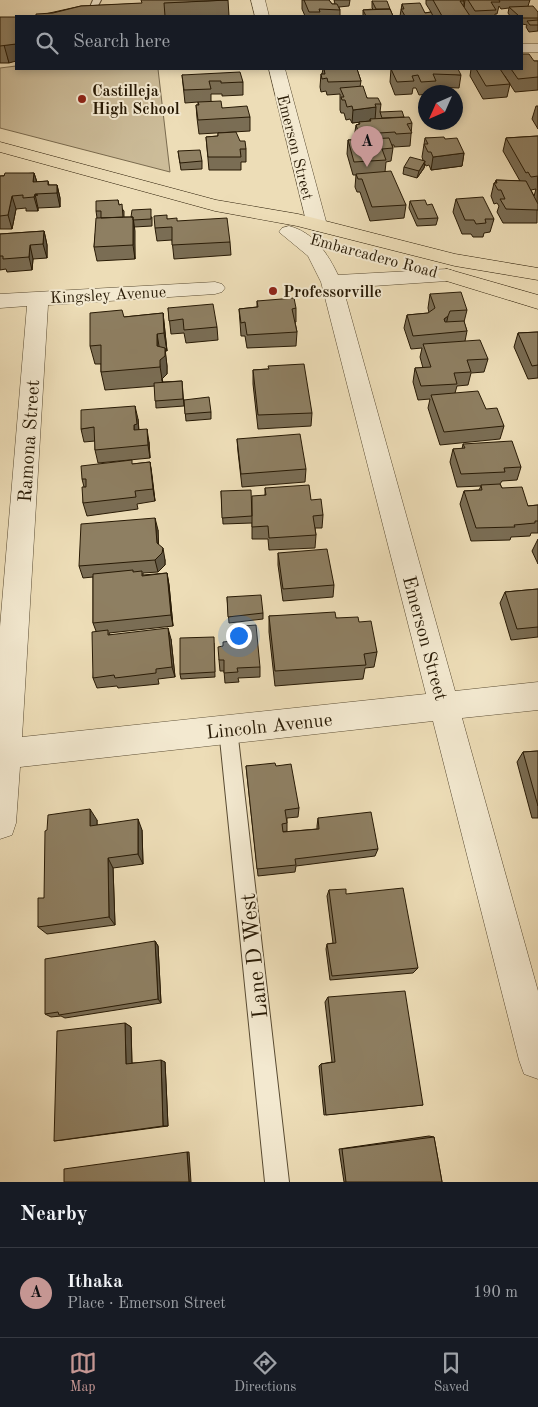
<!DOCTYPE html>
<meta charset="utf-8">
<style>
body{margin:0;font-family:"Old Standard TT",serif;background:#20242c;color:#f1f3f6}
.compass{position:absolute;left:418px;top:85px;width:45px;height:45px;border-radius:50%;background:#171b24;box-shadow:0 2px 8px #0003;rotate:225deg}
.you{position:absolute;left:238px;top:635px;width:18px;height:18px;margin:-12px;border:4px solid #fff;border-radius:50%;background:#1a73e8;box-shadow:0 0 0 8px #1a73e833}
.badge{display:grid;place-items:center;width:32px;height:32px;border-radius:50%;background:#c59692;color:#111;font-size:16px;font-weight:700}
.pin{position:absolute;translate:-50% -41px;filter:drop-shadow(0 1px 2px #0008)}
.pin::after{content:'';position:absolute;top:26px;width:18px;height:15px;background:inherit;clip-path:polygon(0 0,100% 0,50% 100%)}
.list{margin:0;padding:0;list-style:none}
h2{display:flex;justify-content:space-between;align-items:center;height:65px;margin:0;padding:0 20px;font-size:21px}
h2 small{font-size:16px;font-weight:400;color:#9ea1a6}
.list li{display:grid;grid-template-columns:32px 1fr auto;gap:15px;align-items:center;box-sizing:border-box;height:90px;padding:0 20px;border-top:1px solid #363941}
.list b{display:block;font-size:19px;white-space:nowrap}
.list p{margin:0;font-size:16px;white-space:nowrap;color:#9ea1a6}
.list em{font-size:16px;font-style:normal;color:#9ea1a6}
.icon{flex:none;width:28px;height:28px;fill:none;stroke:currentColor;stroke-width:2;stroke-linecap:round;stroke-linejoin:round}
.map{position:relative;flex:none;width:538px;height:1182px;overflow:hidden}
.search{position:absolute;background:#171b24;box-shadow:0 2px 8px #0003;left:15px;right:15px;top:15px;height:55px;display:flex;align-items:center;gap:12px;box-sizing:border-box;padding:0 18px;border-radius:0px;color:#9ea1a6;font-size:19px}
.sheet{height:155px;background:#171b24}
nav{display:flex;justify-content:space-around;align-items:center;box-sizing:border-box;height:70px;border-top:1px solid #363941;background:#171b24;font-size:14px;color:#9ea1a6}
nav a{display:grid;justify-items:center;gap:2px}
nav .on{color:#c59692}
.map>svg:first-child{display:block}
</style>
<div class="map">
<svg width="538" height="1182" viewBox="0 0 538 1182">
<rect width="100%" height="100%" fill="#edddb7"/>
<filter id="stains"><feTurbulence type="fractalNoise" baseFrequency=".004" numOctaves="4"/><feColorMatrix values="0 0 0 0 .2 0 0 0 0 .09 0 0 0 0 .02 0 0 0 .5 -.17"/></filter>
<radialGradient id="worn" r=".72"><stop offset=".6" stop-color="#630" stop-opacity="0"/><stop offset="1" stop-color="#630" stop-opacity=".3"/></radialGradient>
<path fill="#ccbc99" stroke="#7a6b4f" d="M16,66V69H158L170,172L0,128V68Z"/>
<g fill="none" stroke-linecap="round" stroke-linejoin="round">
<g stroke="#594b32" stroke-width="2">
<path id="service" d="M93,0H101C96,11 90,16 78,16L90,7Z
M228,721L234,723L237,729L289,1182H265L219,729L222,723Z"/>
</g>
<g stroke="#594b32" stroke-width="1">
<path id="minor" d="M251,0H265L269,16H255Z
M522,44H538V52H522Z
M269,69H285L327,225L324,229L317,231L310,229L307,225Z
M289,226C314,232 328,254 338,275L447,269L454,271L457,275L454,279L447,281L343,288L455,691L538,682V710L462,718L538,991V1079L524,1074L519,1060L433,721L20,767L16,823L12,835L0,839V627L27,306L0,308V294L215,282L222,284L225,288L222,292L215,294L48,305L22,737L426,694L321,282L308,256L279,232L282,228Z"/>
</g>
<g stroke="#281a05" stroke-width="1">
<path id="primary" d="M0,142L216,200L298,214L455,254L538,268V280L455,266L297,226L215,211L0,152Z
M447,269L538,295V309L440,279L437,275L440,271Z"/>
</g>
<use href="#service" fill="#f3e9d0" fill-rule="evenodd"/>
<use href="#minor" fill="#f3e9d0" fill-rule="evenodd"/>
<use href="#primary" fill="#edddb7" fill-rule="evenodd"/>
</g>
<path fill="#7a6d54" stroke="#281a05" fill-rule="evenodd" d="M228,0L229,16H36L81,6Z
M302,0H329L332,4H335L334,0H350L349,6L339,7L340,10V16H305L302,9Z
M426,0H464V7L465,0H530L528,6L538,12V31L529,32L526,27L527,25L522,24V16H510L508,13L509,8L501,9L499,6L497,14H495V16H400L402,4L425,13L431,12L426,4Z
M372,1L390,9L393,16H363V10L373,9L372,8Z
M0,17L9,63H0Z
M534,61H538V90L515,92L504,75L510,84L507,97L483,99L470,76L471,69H522Z
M323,69H357L361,81L360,87L367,98L381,104L380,112L404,117L412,123L410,146L394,147V145H392L393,148L391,161L386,162L385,172L406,205L404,218L370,221L360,192H357L355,187L356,175H353L347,154L348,140H355L354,138L356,125L359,124V122L352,123L350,119L346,120L344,113H341L340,110V94L327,95L326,91L321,92L320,87L321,74H322Z
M391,69L461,75L459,88L435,87L434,92H426V94L419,95L416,88H413L412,94L395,95L390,82Z
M182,75L243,82V95L222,96V94H211V101L222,108L250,117V131L199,134L197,118L196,105H198V102L185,103Z
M536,106H538V129L532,119Z
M218,133L240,141L246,149V162H241V170H209L206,137L218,136Z
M538,136L537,223H503L497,212L499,206L497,203L494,204L491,196L494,183H495L496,180L520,181L503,151L506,138ZM536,189L534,196L531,190Z
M425,138L445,139L464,153L462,166L431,170L429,165L426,166L425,164L424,168L417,178L403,174L404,167L423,160L422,157Z
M178,151L202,161V169L181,170Z
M34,173L37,182L48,181L49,185H57L60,198V207L38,208V211H26V208L16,209L12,229H0V176Z
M456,199L494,219L490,232L484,233L483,237H473L471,234H462L453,212Z
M118,200L119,205L124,211V217H152V226L134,227L135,259L97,261L94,247L97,218L96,211Z
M410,201L438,218L436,225L417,226L409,208Z
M167,219L177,221L230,242L231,255L174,259L172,240L157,241L155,228Z
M44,231L47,245V258L33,259L32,270L7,272L6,269L0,270V234Z
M430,294L467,310L464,322L467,331L465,341L488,359L484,372L471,373L468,385L457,386L455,393L486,409L504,426L500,439L440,445L428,408L430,399L418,400L413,382L415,368H423L420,357L422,348L411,349L404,328L407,315L429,313L428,308Z
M257,301L296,308V322H295L297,332L296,346L247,348L245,336H241L240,322L239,309L257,307Z
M168,308L217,327L218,340L186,343L184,333L171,334Z
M163,313L167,351H165L167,366V374L162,379L163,382L182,381L184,406L156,408L155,386L105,390L101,372V364H95L90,346L124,317Z
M538,332V378L528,379L514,347L518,333Z
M268,369L312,413L311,426L258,429L253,384V370Z
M184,400L211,412V419L186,421Z
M138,419L139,430L149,442L150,458L98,463L95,450V441L84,442L81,429Z
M237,439L306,469L305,482L242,487L238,452Z
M463,444L521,467L517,480L502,481L500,484L502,488L528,506L538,505V533H531L530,536L511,537L510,540L471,541L460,504L464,491L479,490L481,486L457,487L450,462L453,449H462Z
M150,462L155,501L137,504L138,509L87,516L83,503L84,487L82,479L133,464Z
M265,488L311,500L323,515L322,528H315L316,535L315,548L269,550L268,539H252V523L223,524L221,491L252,503L265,495Z
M158,530V544L165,560V565L158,572L143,573V575L167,573L169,585L173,626L109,633L110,635L171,639L175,677L158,679L159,684L118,688L117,686L97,688L93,678L96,631L93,623V577L83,578L79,566Z
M538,539V564L532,551Z
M278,553L334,585L333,597L283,601L278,565Z
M538,589V637L511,640L500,603L505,592Z
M227,597L263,613V619L229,623Z
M269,616L336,618L359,622L377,652L374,667L365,668L363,679L275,686L269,632Z
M232,641L260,667V677L238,678L239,682L225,683L224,671H220L219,660L223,646Z
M214,643L215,677L181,679L180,674Z
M538,751V818H532L517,762L523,752Z
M246,766H276L299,808L298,817L287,818V831L283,832L317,829V826L318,818L378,849L375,856L296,866L295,872L258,876Z
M97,820V825L142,830L143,864L113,868L115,925L47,934L38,927L44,898Z
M329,890L346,894L418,968L413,973L330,980L326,949L327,944L333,943L327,896Z
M155,941L158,946L161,1003L65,1018L61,1016L51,1017L45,1014Z
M328,997L423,1105L324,1115L319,1066L321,1064L332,1062L325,1002Z
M125,1023L131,1027L132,1063L165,1062L168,1126L63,1140L54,1141Z
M429,1136L434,1137L442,1182H344L339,1149Z"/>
<path fill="#635945" stroke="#281a05" d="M16,44V61L9,63L4,45Z
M376,107L375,120L370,119V121L352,123L353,110Z
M464,153L462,166L431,170L433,157Z
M425,161L424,168L417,178L419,171Z
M34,173L38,186L37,196L33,182Z
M57,185L60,198V207L57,193Z
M35,194L38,208V211L34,197Z
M12,196L16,209L12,229L8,215Z
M133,217L135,231V259L133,245Z
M44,231L47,245V258L43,244Z
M30,245L33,259L32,270L29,257Z
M163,313L167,351L164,333Z
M448,316L445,330L444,319Z
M157,334L160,352L165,348L167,366V374L162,379L163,386L157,346Z
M135,406L138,419L139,437L134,430V425Z
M147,429L149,442L150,458L148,445Z
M150,462L152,475L155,501L153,489Z
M155,518L158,530L159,555L157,543Z
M163,548L165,560V565L158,572L155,560Z
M167,573L169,585L173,626L171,615Z
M168,628L171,639L175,677L172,667Z
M90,809L97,820V836L90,826Z
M138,819L142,830L143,864L138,854Z
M108,858L113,868L115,925L109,917Z
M155,941L158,946L161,1003L158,999Z
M125,1023L131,1027L132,1067L126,1064Z
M161,1060L165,1062L168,1126H163Z
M187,1152H189L191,1182H189Z"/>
<path fill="#8e7f62" stroke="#281a05" d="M141,0H228L164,3L165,16H36V14L53,13L81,6L142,3Z
M304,0H329L332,4H337L340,10L319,9L320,12H309Z
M433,0H464V1H460L470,16H442Z
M468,0H499L500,2H491L496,10L475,11Z
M372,1H387L390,9H376Z
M420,3L425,13L431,12L433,16H405L401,9H404L402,4Z
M533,6L538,12V18H522V16H519L509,7Z
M390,9L393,16H366L363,10Z
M0,17H16V44L0,46Z
M538,20V25H530L527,21Z
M522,54H529L534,61H538V77L518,79L511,69H522Z
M324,69H357L361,81L328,82L327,78L322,79L321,74H325Z
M391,69H458L461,75L433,74L436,81L421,82L418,75L412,76L414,81L397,82Z
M476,69H500L510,84L486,86Z
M240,72L243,82L221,83V81H209L211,89L184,90L182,75Z
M363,86L367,98H378L381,104H375L376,107L353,110L352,106L347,107L345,100H342L341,97H344L340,88Z
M221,101L222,108L247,106L250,117L198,120L196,105H199L198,102Z
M402,111L404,117L382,118L380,112Z
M409,117L412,123L407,124L412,133L396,134L395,132L363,134L362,131H358L356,125L360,124L359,122L371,121L370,119Z
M236,132L240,141H245L246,149H240L241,157H208L206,137L218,136V133Z
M538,136V176L531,177L528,172L526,173L506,138Z
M444,137L445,139L457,138L464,153L433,157L431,152H428L424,144H428L425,138Z
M389,138L393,148L382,149L386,160L354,162L348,140Z
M200,150L202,161L180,163L178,151Z
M410,157L425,161L419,171L404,167Z
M391,171L406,205L372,207L362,179H358L356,174Z
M5,173H34L33,182L48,181V185H57V193L35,194L34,197L23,198V195L12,196L8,215L0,216V176H4Z
M496,180L526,181L538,204V210L506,209L500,199H505L501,190H498L494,183H497Z
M483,197L494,219H485L486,223L476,224L474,220H465L456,199Z
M118,200L119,205L122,204L123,217L101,218V211H96V201Z
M425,200L427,205L432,204L438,218L418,219L410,201Z
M151,209V219L133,220V217H131L132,210Z
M167,215V219L177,218V221L227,218L230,242L172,245V227L155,228L154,216Z
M133,217V245L94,247L96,218Z
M44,231L43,244L30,245L29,257L3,259V256H0V234Z
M461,292L467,310L450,311L448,316L444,319L445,322L464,321L467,331L413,336L407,315L428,313L435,308L430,294Z
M294,298L296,308L292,309L297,332L247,335L245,322L241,323L239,309L258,307L257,301Z
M213,304L217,327L184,330L183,319L169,321L168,308Z
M122,310L124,317L163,313L164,333L157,334V346L165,348V356L160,360V367L101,372V345L90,346V313Z
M538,332V365L532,366L518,333Z
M480,340L488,359L467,360L471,372L454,373L457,384L421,386L415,368L431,367L423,344Z
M304,364L312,413L258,415L253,370L269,369L268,366Z
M182,381L183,399L155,401L154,383Z
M478,391L486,409L497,408L504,426L444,432L431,395Z
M209,397L211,412L185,414L184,400Z
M135,406L137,424L134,425V430L147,429L148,445L95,450L94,427L81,429V410Z
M300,434L306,469L241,474L237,439Z
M512,441L521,467L504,468L505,472L461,474L453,449L465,448L463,444Z
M132,460V464L150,462L153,489L135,491L136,497L83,503L82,487H86V479H82L81,466Z
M500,484L502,488L522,487L528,506L538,505V521H535V523L514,525L515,527L476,528L464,491L482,490L481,485Z
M309,485L311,500L321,499L323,515L313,516L316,535L269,538L268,526L252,527V496L266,495L265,488Z
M251,490L252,516L222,518L221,491Z
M155,518L157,543L163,548L162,553L155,560L79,566L81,524Z
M327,549L334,585L283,589L278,553Z
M133,570V572L142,571V576L167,573L171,615L93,623V574Z
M538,589V627L517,629L505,592Z
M261,595L263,613L228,617L227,597Z
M335,612L336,618L358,617L359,622L371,621L377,652L364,654L366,665L275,671L269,616Z
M256,625L260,667L237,668L238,672L224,673V660H219L218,647L223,646V642L232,641L231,627Z
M168,628L172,667L156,669V673L115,678L114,675L93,678L92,632L108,630V635Z
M214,637L215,672L180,674V638Z
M538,751V806L523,752Z
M275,763L276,766L291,764L299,808L285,810L287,823L282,824L283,832L319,829L318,818L371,812L378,849L295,859L296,865L257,869L246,766Z
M90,809V826L138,819V854L108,858L109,917L38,927V898H44L45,831L47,830L48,815Z
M403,888L418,968L332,976L327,944L336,943L329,890L346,889V894Z
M155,941L158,999L59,1015L58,1012L45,1014V959Z
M405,991L423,1105L326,1115L321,1064L335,1062L328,997Z
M125,1023L126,1064L161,1060L163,1126L54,1141L57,1031Z
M434,1137L442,1182H346L342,1149Z
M187,1152L189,1182H64V1169Z"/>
<g fill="#8f2418" stroke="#f3e9d0" stroke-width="2">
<circle cx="82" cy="99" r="5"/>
<circle cx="273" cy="291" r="5"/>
</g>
<g text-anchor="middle" stroke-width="4" stroke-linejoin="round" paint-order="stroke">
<g font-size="16" font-weight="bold" fill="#281a05" stroke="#f3e9d0" text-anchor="start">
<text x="92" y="96">Castilleja<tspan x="92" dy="18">High School</tspan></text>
<text x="283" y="297">Professorville</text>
</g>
<g font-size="16" fill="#281a05" stroke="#f3e9d0">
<text transform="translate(296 147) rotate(76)" y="6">Emerson Street</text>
<text transform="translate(374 255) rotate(15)" y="6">Embarcadero Road</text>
<text transform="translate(108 294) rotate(-3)" y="6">Kingsley Avenue</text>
</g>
<g font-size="19" fill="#281a05" stroke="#f3e9d0">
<text transform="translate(28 441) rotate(-86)" y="7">Ramona Street</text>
<text transform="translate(426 638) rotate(75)" y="7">Emerson Street</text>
<text transform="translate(269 725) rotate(-6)" y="7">Lincoln Avenue</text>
</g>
<g font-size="22" fill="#281a05" stroke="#f3e9d0">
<text transform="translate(253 956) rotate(-96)" y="8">Lane D West</text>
</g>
</g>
<rect width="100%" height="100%" filter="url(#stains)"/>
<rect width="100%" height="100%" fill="url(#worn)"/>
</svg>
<svg class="compass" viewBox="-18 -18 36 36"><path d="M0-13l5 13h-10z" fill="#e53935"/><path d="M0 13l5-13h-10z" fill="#9ea1a6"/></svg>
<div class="you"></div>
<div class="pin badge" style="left:367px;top:167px">A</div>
<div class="search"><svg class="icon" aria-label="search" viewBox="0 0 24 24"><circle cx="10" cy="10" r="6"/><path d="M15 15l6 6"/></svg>Search here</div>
</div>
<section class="sheet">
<h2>Nearby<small></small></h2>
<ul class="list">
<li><span class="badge">A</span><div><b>Ithaka</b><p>Place · Emerson Street</p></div><em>190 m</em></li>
</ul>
</section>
<nav>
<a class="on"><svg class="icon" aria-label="map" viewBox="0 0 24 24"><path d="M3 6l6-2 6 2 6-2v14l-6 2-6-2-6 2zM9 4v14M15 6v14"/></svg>Map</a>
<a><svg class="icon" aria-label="directions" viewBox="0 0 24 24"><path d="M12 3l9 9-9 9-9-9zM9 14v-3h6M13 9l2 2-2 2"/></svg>Directions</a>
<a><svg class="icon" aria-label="saved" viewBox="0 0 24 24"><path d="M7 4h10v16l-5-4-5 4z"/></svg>Saved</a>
</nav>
